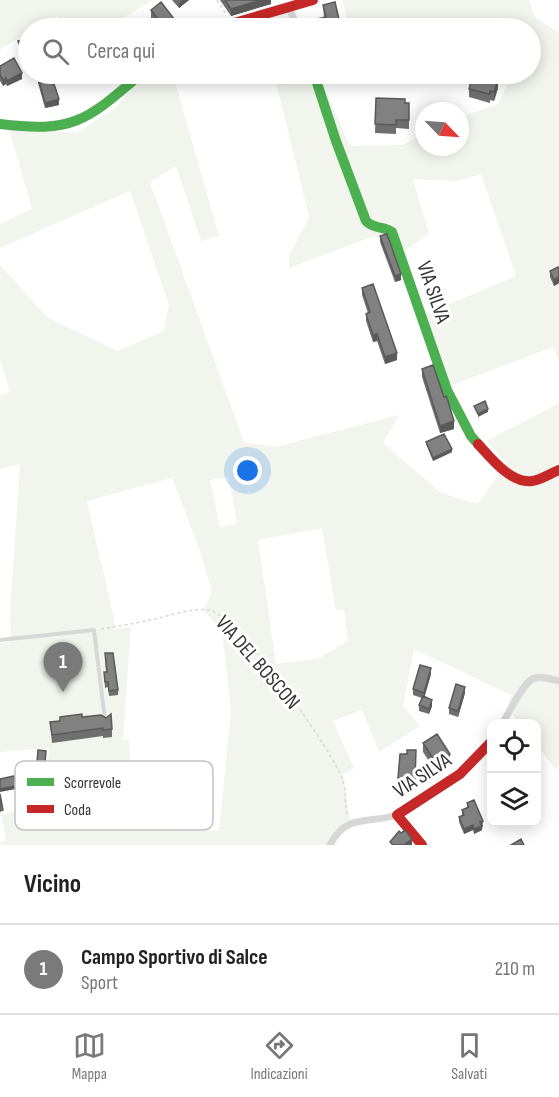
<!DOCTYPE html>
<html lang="it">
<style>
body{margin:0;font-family:"Sofia Sans Condensed",sans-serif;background:#f6f6f6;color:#222}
.controls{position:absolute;right:18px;bottom:18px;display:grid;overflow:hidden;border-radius:12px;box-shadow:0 3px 15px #0003}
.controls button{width:54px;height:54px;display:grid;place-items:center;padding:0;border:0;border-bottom:2px solid #e0e0e0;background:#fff;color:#222;font:30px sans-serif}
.compass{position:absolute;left:415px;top:102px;width:54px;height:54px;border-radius:50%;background:#fff;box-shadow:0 3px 15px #0003;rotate:115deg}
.you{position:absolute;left:248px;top:471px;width:21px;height:21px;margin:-15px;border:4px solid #fff;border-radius:50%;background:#1a73e8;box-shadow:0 0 0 9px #1a73e833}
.badge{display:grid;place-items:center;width:39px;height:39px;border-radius:50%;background:#7a7a7a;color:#fff;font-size:20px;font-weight:700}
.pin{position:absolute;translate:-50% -50px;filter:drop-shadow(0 2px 3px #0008)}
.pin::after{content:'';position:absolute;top:32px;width:21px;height:18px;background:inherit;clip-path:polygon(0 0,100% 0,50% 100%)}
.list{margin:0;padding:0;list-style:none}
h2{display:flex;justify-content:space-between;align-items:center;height:78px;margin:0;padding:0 24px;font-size:26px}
h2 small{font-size:20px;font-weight:400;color:#767676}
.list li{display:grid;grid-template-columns:39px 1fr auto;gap:18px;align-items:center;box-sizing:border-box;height:90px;padding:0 24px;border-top:2px solid #e0e0e0}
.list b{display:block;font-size:22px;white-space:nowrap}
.list p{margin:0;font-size:20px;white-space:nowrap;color:#767676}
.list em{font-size:20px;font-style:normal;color:#767676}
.icon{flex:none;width:33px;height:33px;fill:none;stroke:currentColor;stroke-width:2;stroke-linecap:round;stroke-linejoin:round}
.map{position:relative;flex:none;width:559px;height:845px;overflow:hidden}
.search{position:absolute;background:#fff;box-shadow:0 3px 15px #0003;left:18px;right:18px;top:18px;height:66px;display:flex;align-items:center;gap:15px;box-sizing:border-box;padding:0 21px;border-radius:33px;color:#767676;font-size:22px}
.sheet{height:168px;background:#fff}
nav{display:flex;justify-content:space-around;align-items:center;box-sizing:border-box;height:84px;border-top:2px solid #e0e0e0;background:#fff;font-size:16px;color:#767676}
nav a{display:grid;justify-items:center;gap:3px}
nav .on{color:#7a7a7a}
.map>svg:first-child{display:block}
</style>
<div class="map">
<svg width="559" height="845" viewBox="0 0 559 845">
<rect width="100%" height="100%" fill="#fff"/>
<path fill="#f1f5ed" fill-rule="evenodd" d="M0,0H150L151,1L106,28H65L57,16L36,28H28V33L0,49Z
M342,0H529L535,17L559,33V361L553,347L450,386L423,315L516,276L481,174L457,181L413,179L429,233L401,254L390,233L366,239L289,268V256L309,217L274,74H310L324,87L350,146L403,145L424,133V147H460V117L498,104L512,74H530V28H350Z
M288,12L294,28H230Z
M148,74H187L175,82L219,236L201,241L176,166L150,182L244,442L275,447L399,415L383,443L441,493L478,504L506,463L487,441L559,403V766L556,770L537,745L536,724L520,723L508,709L511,695L414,649L403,706L420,726L379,752L362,710L333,721L354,768L343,774L350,821L333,845H0V843L6,840L1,815L26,809L45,798L49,748L0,752V643L11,642L10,611L20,464L0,469V396L10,392L0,358V265L47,317L117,351L164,331L169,305L130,191L0,248V224L32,209L9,129L77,133L115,108L138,81ZM229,477L237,524L220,527L210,480ZM172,478L199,548L212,591L204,610L222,632L231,711L219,831L133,829L129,739L123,740L131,627L114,629V619L87,501ZM322,528L336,611L344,609L348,641L317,659L276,664L258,540Z"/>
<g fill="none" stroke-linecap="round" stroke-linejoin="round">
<path stroke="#d6d6d6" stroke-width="1.5" stroke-dasharray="3 3" stroke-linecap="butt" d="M217,0L226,14
M101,629C117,626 134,624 150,620C167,617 193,607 209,610C236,614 335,753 343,781C347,793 344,806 348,817"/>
<path stroke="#d7d7d7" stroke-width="4" d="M0,640L94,630L105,720"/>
<path stroke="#d7d7d7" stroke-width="7" d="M289,8L298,28
M502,724C509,713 524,680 535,678C543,676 552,679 559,681
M330,845C346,813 369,824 397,815"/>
<path stroke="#4caf50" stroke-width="10" d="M314,74L336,141L366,221C373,229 384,226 392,232L447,390L471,436L478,444
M0,124C74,133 86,121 141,74"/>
<path stroke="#c62828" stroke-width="10" d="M217,28L313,0
M478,444C491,458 511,484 532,481C541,480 551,473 559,470
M422,845L397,815L460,774L492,741"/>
</g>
<path fill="#6f6f6f" d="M172,0H189L179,8Z
M220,0H271V4L231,16Z
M323,5L341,28H312V20L324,18Z
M151,10L181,28H158L151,18Z
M0,66L22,79L7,86L6,84L3,86L0,81Z
M38,77L59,105L45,108L38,83Z
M498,88L494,101L490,100V103L469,97V89Z
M376,98L409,103V129L396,128V134L375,133Z
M380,236L401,280L395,282L380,242Z
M559,269V283L554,286L550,277V271Z
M362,288L397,360L385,364L377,341L373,342L366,321V314L368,313L362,295Z
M422,369L454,429L440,433L422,377Z
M426,442L452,452L433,461L426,444Z
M105,653L118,690V695L109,696L108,687L105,688L104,672H106Z
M431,674L424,697L432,706L429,714L419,711V705L422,698L413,695V689Z
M465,693L458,717L449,714V708Z
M82,717L112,729V737L103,738V736L52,743L50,722Z
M423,743L450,763L436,772L423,752Z
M416,750L415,789L398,787V778L407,754Z
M46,751L44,780H36V774Z
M467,803L483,826H482V830L474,834L473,830L464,834L459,822V817L462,815V810L467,808Z"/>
<path fill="#5a5a5a" d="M183,0H189L179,8V3Z
M261,0H271V4L231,16V9Z
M22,73V79L7,86V81Z
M6,78V84L3,86V80Z
M498,79V88L494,101V92Z
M59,99V105L45,108V103Z
M401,274V280L395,282V276Z
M559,277V283L554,286V280Z
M377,334V341L373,342V335Z
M397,353V360L385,364V357Z
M488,409V412L478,417V414Z
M454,421V429L440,433V426Z
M452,449V452L433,461V458Z
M431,668V674L424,699V693Z
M465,687V693L458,717V711Z
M432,700V706L429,714V709Z
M450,754V763L436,772V763Z
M16,786V789L0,792V789Z
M483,821L482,830L474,834V829L480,822Z
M473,825V830L464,834V829Z
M412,839V845H404Z"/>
<path fill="#818181" stroke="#5a5a5a" stroke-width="1.5" d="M225,0H261L231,9Z
M161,2L181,28H165L151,10Z
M335,2L341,28H314L312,20L326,17L323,5Z
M25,39L28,51V59L25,61L18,41Z
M14,58L22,73L7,81L6,78L3,80L0,75V66Z
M49,74L52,84H54L59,99L45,103L38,77Z
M473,74H477L498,79L494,92L490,91V94L469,89Z
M376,98L405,99V103H409V120H396V125L375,124Z
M387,234L401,274L395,276L380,236Z
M558,267L559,269V277L554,280L550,271Z
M373,284L397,353L385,357L377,334L373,335L366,314L370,312L362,288Z
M433,365L444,397L446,396L448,401L454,421L440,426L422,369Z
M485,401L488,409L478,414L474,406Z
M444,434L452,449L433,458L426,442Z
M105,653H113L118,690L109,691L108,682H105L104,672H107Z
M420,665L431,668L424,693L413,689Z
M456,684L465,687L458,711L449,708Z
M423,696L432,700L429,709L419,705Z
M82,714V717L101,715L106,718L111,714L112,729L103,730V728L52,735L50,722L60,721V717Z
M437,734L450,754L436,763L423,743Z
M38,750L46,751L44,775L36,774Z
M407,750H416L415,780L398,778L400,754H407Z
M14,776L16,786L0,789V779Z
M0,794L3,810L0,811Z
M474,800L483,821L480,822L482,826L474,829L473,825L464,829L459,817L464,815L462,810L469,807L467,803Z
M405,830L412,839L404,845H393L390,842L399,831L401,833Z
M521,839L524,845H511Z"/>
<g text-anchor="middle" stroke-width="6" stroke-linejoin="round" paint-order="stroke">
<g font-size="21" fill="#333" stroke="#fff">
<text transform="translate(434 292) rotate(71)" y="7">VIA SILVA</text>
<text transform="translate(258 662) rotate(49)" y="7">VIA DEL BOSCON</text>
<text transform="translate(422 775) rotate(-33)" y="7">VIA SILVA</text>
</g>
</g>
<rect x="15" y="761" width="198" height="69" rx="9" fill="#fff" stroke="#c2c2c2" stroke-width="1.5"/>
<rect x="27" y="778" width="27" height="8" fill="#4caf50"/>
<rect x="27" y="805" width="27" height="8" fill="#c62828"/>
<g font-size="16" fill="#333">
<text x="64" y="788">Scorrevole</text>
<text x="64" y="815">Coda</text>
</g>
</svg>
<div class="controls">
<button><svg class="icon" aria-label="locate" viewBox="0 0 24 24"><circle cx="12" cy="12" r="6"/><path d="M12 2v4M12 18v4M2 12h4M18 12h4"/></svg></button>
<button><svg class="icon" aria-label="layers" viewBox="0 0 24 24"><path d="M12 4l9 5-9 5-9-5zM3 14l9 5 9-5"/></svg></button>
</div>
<svg class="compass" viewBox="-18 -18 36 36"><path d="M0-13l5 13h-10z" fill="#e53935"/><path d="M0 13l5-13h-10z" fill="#767676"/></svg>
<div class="you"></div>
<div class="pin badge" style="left:63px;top:692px">1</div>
<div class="search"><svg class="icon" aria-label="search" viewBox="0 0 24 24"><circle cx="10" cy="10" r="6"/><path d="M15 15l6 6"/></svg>Cerca qui</div>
</div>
<section class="sheet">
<h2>Vicino<small></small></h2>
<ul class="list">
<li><span class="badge">1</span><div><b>Campo Sportivo di Salce</b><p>Sport</p></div><em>210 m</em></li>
</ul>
</section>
<nav>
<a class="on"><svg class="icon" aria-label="map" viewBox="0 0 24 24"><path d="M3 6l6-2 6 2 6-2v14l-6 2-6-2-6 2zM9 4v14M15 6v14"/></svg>Mappa</a>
<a><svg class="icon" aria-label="directions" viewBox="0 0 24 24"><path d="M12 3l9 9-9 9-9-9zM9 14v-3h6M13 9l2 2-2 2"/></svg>Indicazioni</a>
<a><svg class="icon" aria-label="saved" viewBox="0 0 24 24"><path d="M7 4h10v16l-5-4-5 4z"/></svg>Salvati</a>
</nav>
